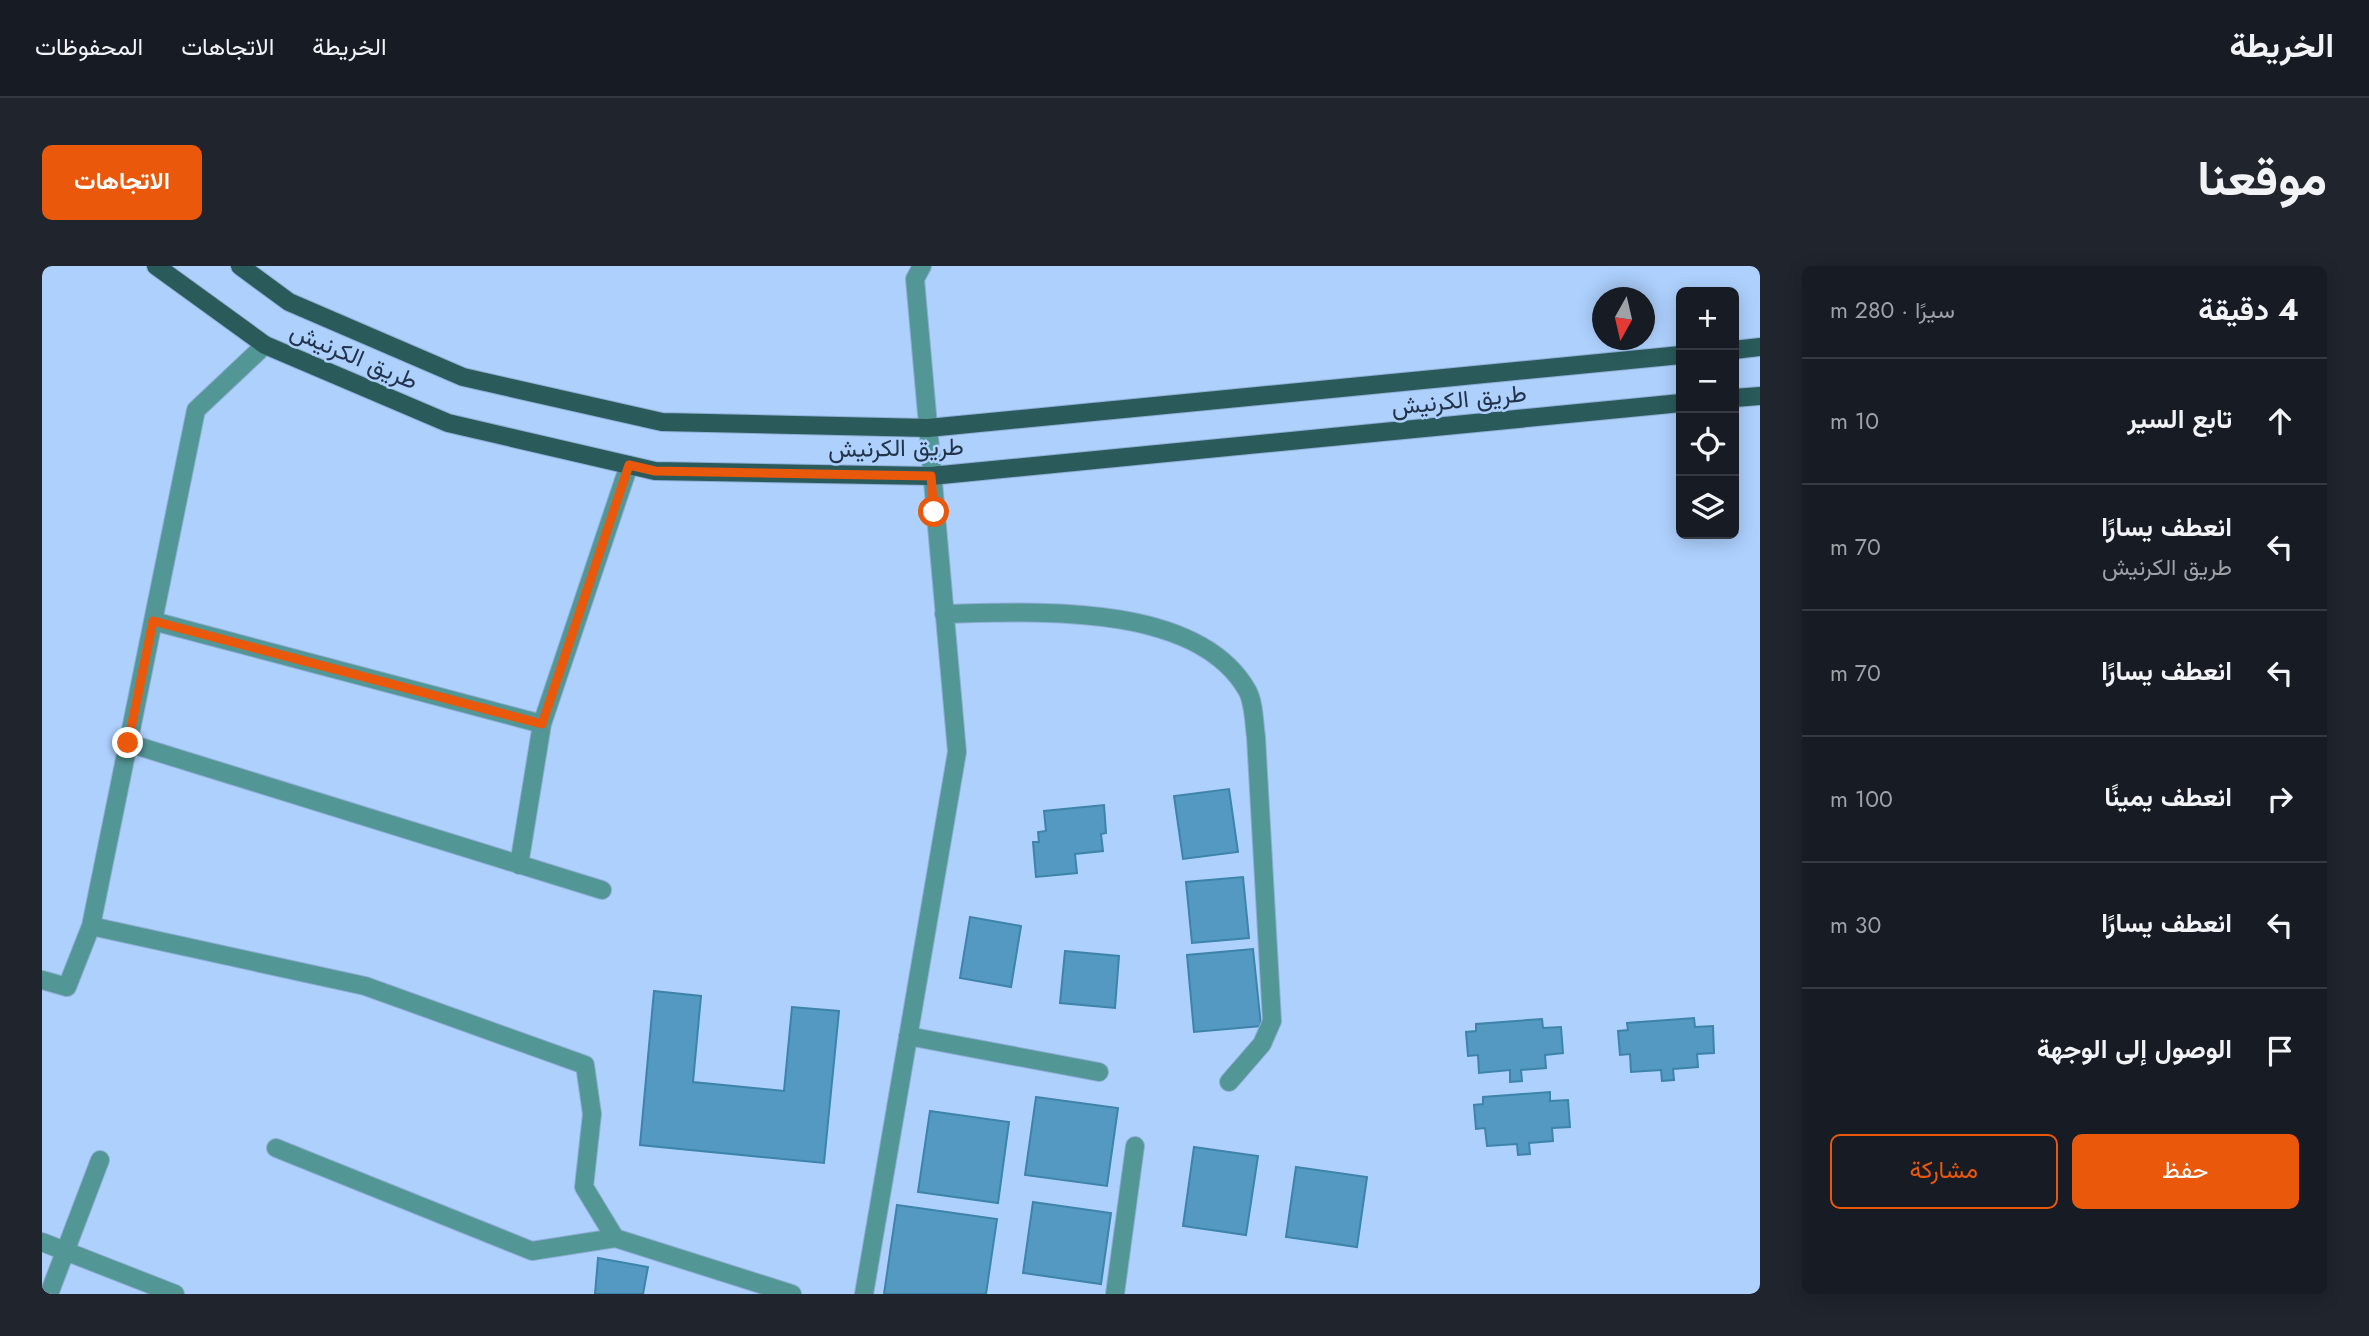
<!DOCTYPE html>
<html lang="ar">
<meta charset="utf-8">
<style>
body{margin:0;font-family:Jost,Vazirmatn,sans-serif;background:#20242c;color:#f1f3f6;direction:rtl}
.controls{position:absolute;right:21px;top:21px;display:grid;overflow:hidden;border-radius:10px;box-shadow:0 4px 18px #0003}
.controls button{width:63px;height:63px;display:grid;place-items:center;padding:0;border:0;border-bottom:2px solid #363941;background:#171b24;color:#f1f3f6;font:35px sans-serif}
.compass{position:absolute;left:1550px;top:21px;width:63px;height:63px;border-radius:50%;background:#171b24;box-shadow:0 4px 18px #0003;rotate:188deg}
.stop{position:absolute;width:21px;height:21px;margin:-16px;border:5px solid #ea580c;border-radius:50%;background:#fff}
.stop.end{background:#ea580c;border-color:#fff;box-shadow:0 2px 7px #0008}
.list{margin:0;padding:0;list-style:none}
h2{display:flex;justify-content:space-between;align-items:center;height:91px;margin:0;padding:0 28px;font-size:30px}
h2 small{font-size:23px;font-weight:400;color:#9ea1a6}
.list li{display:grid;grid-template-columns:46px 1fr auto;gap:21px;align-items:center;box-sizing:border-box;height:126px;padding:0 28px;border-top:2px solid #363941}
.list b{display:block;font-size:26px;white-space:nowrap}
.list p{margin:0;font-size:23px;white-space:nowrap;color:#9ea1a6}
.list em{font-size:23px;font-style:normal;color:#9ea1a6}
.actions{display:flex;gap:14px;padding:21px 28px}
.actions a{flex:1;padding:16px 0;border:2px solid #ea580c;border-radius:10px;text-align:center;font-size:24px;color:#ea580c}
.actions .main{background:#ea580c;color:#fff}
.icon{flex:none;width:38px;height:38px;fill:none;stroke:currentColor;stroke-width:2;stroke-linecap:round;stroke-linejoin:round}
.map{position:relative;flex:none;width:1718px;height:1028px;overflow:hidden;direction:ltr;border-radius:10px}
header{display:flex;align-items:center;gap:42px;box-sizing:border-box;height:98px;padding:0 35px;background:#171b24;border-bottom:2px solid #363941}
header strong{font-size:33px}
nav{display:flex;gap:38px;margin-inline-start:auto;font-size:24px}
.intro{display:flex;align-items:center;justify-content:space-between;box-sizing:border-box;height:168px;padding:0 42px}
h1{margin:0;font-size:49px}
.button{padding:18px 32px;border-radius:10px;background:#ea580c;color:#fff;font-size:24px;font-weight:700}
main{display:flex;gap:42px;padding:0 42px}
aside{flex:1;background:#171b24;border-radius:10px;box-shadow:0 4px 18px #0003}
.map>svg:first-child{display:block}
</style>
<header>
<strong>الخريطة</strong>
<nav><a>الخريطة</a><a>الاتجاهات</a><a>المحفوظات</a></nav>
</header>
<div class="intro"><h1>موقعنا</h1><a class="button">الاتجاهات</a></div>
<main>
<aside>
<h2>4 دقيقة<small>سيرًا · 280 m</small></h2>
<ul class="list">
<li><svg class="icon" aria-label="ahead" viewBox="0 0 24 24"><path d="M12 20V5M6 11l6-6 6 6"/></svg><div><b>تابع السير</b></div><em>10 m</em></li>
<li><svg class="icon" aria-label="left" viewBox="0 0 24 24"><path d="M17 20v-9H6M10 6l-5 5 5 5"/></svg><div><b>انعطف يسارًا</b><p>طريق الكرنيش</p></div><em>70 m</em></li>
<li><svg class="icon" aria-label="left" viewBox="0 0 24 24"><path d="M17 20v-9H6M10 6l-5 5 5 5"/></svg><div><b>انعطف يسارًا</b></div><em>70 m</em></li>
<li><svg class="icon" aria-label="right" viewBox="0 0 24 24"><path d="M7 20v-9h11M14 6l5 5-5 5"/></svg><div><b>انعطف يمينًا</b></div><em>100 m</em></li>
<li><svg class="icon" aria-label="left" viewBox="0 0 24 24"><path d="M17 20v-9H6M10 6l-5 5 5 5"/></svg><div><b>انعطف يسارًا</b></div><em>30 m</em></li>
<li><svg class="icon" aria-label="arrive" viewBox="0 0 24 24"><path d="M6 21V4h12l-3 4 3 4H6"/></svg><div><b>الوصول إلى الوجهة</b></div></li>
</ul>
<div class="actions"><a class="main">حفظ</a><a>مشاركة</a></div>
</aside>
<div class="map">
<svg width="1718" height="1028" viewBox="0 0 1718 1028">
<rect width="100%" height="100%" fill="#add0fd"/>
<path fill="#5399c1" stroke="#3d83aa" stroke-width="2" d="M1187,523L1196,586L1141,593L1132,530Z
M1062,539L1064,567L1059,568L1061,585L1033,588L1035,607L994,611L991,576H997L996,566L1004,565L1002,545Z
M1201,611L1207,672L1150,677L1144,616Z
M928,651L979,660L969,721L918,712Z
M1211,683L1219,760L1152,766L1145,689Z
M1023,685L1077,690L1073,742L1018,737Z
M612,725L659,730L651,816L742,825L750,741L797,745L782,897L598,879Z
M1652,752L1653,761L1671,760L1672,787L1655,788L1656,801L1631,803L1632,814L1620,815L1619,804L1589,806L1588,788L1578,789L1576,765L1586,764L1585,757Z
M1500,753L1501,762L1519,761L1521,787L1503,789L1504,802L1479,804L1480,815L1468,816V804L1437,807L1436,789L1426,790L1424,766L1434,765V758Z
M1508,826V835L1526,834L1528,861L1510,862L1511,875L1487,877L1488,888L1476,889L1475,878L1445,880L1443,862L1434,863L1432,839L1441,838V831Z
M994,831L1076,842L1065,920L983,909Z
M888,845L967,856L956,937L876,926Z
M1152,881L1216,890L1204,969L1141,960Z
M1254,901L1325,911L1315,981L1244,971Z
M991,936L1069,947L1059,1018L981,1007Z
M855,939L955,953L944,1028H842Z
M556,992L606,1001L601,1028H553Z"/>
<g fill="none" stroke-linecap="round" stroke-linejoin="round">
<g stroke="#8faed6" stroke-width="20">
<path id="minor" d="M902,348C989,346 1154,335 1205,424C1212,436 1212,457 1214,471L1230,755L1220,778L1187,816
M111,355L500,458
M86,477L560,624
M477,599L500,458L587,199
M49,660L323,720L543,799L550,848L542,921L573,972
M0,714L25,721L49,660L154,144L223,79
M866,770L1057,806
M234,882L490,985L573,972L750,1028
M0,976L133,1028
M7,1028L58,894
M822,1028L915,486L873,13L880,0
M1073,1028L1093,880"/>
</g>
<g stroke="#8faed6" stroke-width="20">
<path id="major" d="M114,0L223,79L406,157L613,205L889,210L1639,137
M198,0L247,36L421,111L620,156L886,162L1639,89
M1692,84L1718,81
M1692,132L1718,130"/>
</g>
<use href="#minor" stroke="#539696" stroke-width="18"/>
<use href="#major" stroke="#2a5a5a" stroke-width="18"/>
</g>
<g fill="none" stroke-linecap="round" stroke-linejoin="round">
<path stroke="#ea580c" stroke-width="9" d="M86,477L111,355L500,458L587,199L613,205L889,210L892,246"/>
</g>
<g text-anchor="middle" stroke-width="5" stroke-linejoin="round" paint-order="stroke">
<g font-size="24" fill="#23344a" stroke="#add0fd">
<text transform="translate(312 90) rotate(23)" y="8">طريق الكرنيش</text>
<text transform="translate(1417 134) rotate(-6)" y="8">طريق الكرنيش</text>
<text transform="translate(854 182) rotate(-1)" y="8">طريق الكرنيش</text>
</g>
</g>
</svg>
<div class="controls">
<button>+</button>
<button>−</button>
<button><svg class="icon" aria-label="locate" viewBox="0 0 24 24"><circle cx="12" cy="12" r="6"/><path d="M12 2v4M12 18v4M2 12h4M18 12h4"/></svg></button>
<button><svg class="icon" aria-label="layers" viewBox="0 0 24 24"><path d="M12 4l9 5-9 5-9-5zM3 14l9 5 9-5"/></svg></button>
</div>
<svg class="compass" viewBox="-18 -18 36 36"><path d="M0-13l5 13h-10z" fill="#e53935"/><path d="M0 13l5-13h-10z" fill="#9ea1a6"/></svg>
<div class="stop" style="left:892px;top:246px"></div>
<div class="stop end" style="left:86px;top:477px"></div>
</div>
</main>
